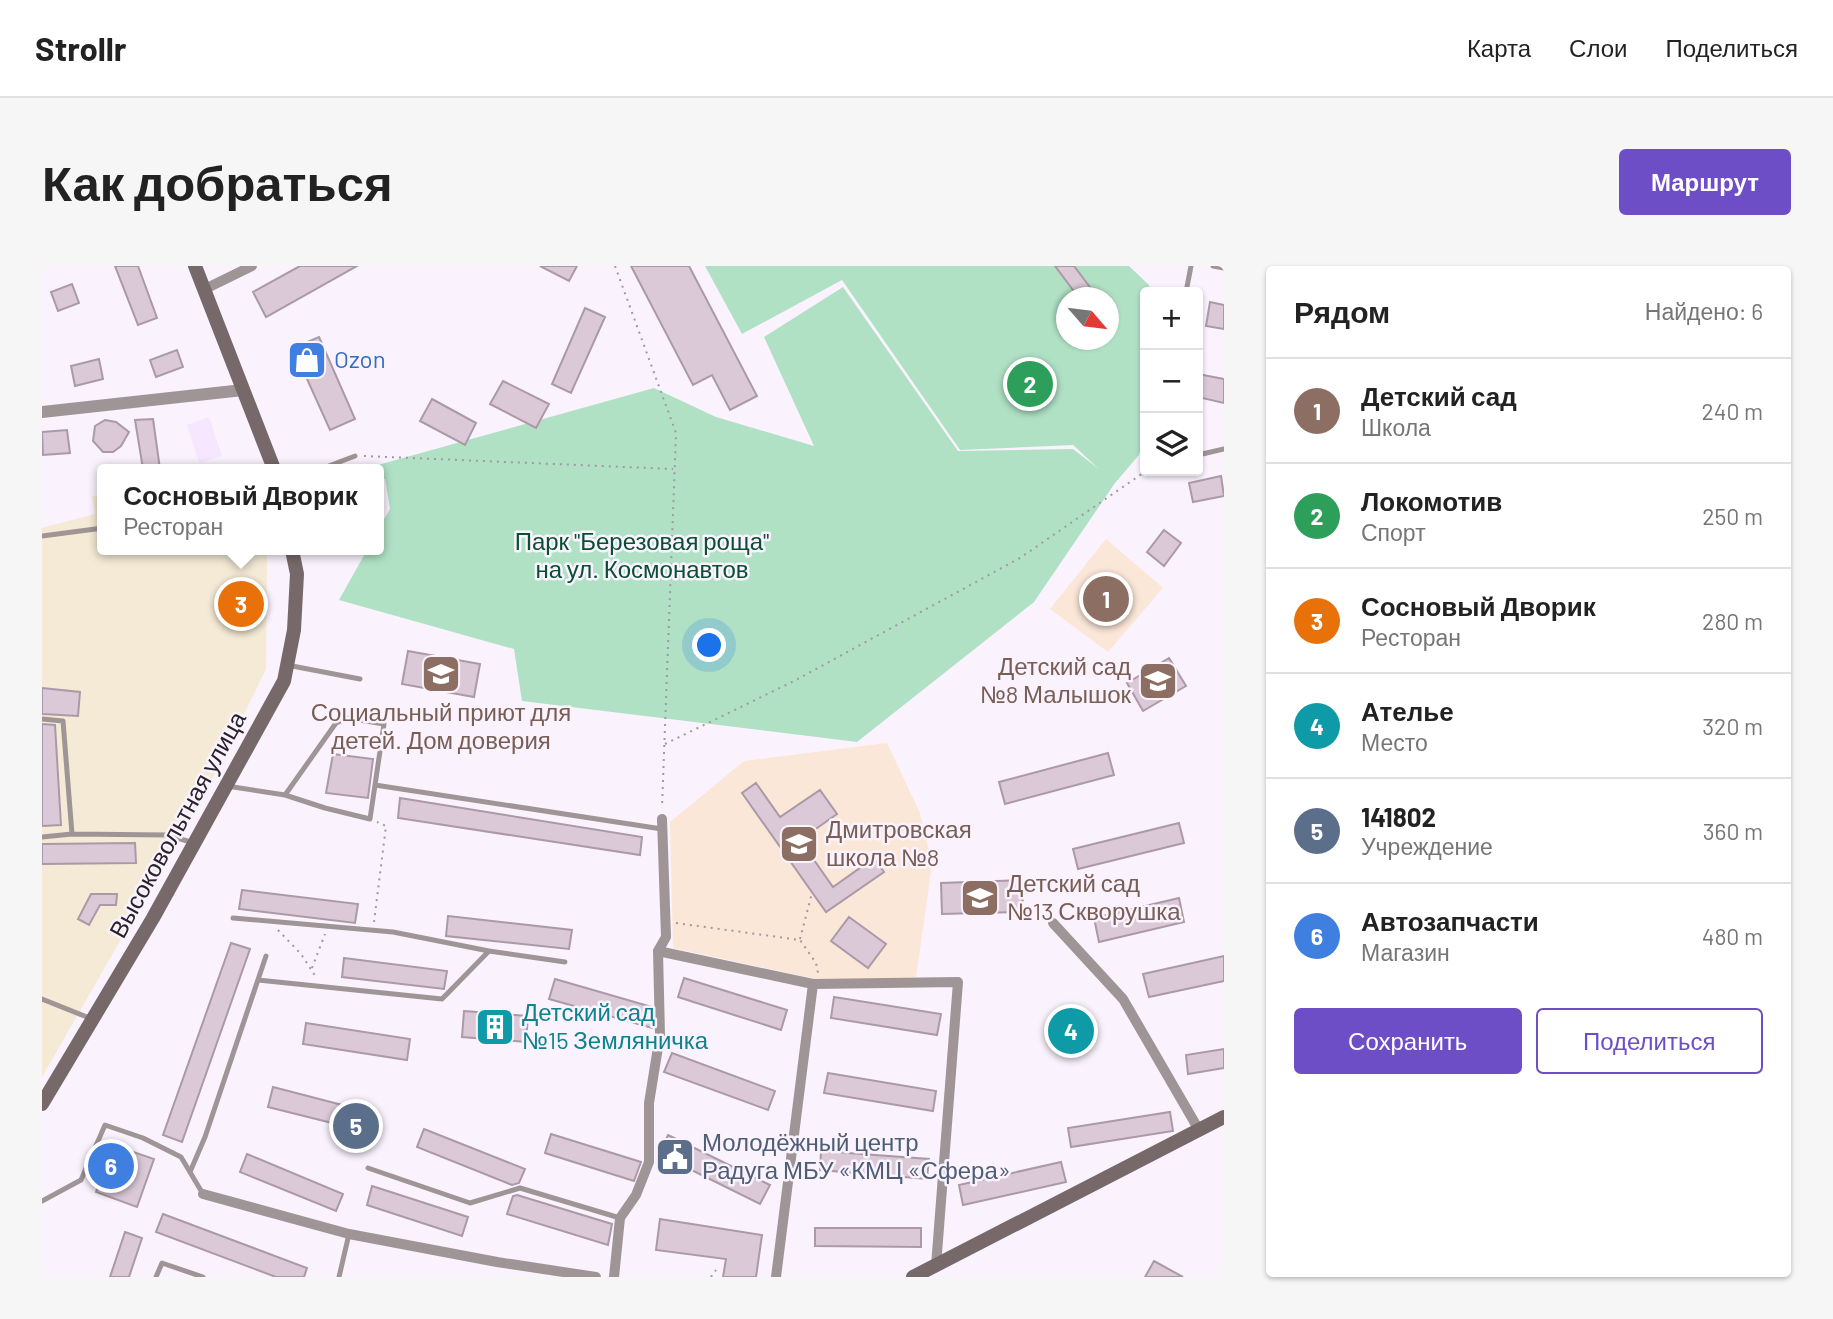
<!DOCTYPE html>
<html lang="ru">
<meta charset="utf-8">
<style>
body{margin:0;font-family:Barlow,sans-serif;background:#f6f6f6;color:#222}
.controls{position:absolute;right:21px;top:21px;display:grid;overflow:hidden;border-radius:7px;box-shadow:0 2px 5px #0004}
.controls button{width:63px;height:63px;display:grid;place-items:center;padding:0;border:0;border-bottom:2px solid #e0e0e0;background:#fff;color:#222;font:35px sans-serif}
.compass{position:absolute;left:1014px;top:21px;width:63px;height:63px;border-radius:50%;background:#fff;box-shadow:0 2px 5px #0004;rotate:118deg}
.you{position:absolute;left:668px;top:380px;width:24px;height:24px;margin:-18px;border:5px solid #fff;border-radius:50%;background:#1a73e8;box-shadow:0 0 0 10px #1a73e833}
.badge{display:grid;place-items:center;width:46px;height:46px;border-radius:50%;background:#6e4ec7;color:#fff;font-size:23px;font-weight:700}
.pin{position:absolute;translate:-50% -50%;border:4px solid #fff;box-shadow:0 2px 7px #0006}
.popup{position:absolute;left:55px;top:198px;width:287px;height:91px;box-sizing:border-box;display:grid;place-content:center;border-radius:7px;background:#fff;filter:drop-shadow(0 2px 5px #0005);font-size:23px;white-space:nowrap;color:#767676}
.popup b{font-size:26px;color:#222}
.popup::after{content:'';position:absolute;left:50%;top:100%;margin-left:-14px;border:14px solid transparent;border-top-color:#fff}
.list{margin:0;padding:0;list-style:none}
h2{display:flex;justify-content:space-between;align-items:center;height:91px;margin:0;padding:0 28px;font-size:30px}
h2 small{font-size:23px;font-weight:400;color:#767676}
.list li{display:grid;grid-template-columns:46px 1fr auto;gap:21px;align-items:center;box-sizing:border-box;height:105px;padding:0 28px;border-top:2px solid #e0e0e0}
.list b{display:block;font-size:26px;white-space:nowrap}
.list p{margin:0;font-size:23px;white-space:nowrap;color:#767676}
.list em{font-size:23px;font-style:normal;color:#767676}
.actions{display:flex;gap:14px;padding:21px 28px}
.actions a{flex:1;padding:16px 0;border:2px solid #6e4ec7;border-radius:7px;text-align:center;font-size:24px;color:#6e4ec7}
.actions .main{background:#6e4ec7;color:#fff}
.icon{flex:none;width:38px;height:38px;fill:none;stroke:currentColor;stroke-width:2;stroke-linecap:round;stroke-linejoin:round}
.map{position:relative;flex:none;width:1182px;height:1011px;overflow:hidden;border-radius:7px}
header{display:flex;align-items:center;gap:42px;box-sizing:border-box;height:98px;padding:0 35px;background:#fff;border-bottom:2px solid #e0e0e0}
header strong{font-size:33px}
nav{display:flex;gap:38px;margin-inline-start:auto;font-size:24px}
.intro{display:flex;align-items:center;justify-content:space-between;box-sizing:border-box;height:168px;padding:0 42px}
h1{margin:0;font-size:49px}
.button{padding:18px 32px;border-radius:7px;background:#6e4ec7;color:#fff;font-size:24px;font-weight:700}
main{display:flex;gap:42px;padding:0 42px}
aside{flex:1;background:#fff;border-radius:7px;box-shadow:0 2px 5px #0004}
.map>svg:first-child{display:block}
</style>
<header>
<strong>Strollr</strong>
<nav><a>Карта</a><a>Слои</a><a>Поделиться</a></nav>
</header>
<div class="intro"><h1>Как добраться</h1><a class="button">Маршрут</a></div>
<main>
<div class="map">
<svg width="1182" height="1011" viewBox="0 0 1182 1011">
<rect width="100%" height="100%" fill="#faf2fd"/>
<path fill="#f7e6ff" d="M167,151L180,190L157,197L145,159Z"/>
<path fill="#f4ead5" d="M61,229V284H225L224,403L168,518L0,811V262L53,248L50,230Z"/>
<path fill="#fbe7d8" d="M1064,273L1121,322L1066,386L1008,343Z
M845,477L878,547L890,599L874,711L820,716L778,714L631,682L628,556L702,495Z"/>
<path fill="#b0e1c5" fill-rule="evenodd" d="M663,0H1087L1107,19L1109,26H1103V162L1097,189L1073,217L992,336L815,476L480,435L472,383L297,334L325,284H337V262L348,243L343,213L337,210V203L325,202L612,122L674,151L772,180L722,71L801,21L916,185L1031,183L1057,203L1031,179L918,184L800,14L700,68ZM1024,32H1066V74H1024Z"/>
<path fill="#dbc9d7" stroke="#ab99a7" stroke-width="2" d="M73,0H96L115,52L96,59Z
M258,0H315L224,51L211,26Z
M498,0H535L527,15Z
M589,0H647L715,130L688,144L670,109L651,119Z
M1013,0H1032L1056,32H1037Z
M30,18L37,37L16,45L9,26Z
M1168,36L1182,39V63L1164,60Z
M543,42L563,51L529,127L510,118Z
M277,71L313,153L288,164L251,82Z
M135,84L141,101L114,111L108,94Z
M57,93L61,113L33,120L29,100Z
M1156,108L1182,113V137L1156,131Z
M461,115L507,138L494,162L448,138Z
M390,133L434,157L423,179L378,155Z
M111,153L118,203H101L93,154Z
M63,154L74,156L87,166L79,180L71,186H61L51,175L53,160Z
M25,164L28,187L1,189L0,166Z
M1179,210L1182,230L1151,236L1147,217Z
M1122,264L1139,277L1122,300L1105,286Z
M1064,314L1084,333L1073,346L1053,327Z
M188 338a11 11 0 1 1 22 0a11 11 0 1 1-22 0Z
M366,385L438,398L432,431L360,418Z
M1127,392L1144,420L1101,445L1085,417Z
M0,422L38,426L36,450L0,448Z
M0,458L13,459L19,559L0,560Z
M1066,487L1072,509L963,538L957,516Z
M291,488L331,493L326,532L284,527Z
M714,517L738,551L778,524L795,548L758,574L791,621L832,592L842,606L784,646L700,527Z
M358,532L600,571L598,589L356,552Z
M1137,557L1142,577L1036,603L1031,583Z
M93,577L94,597L0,598V578Z
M980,614L981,646L900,648L899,617Z
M200,624L316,638L313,657L197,643Z
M49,628H75L74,639H58L47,659L36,653Z
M1137,632L1142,656L1057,676L1052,652Z
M406,650L530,664L527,683L404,670Z
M807,651L844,678L826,702L789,675Z
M189,677L208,683L140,876L121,869Z
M1182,690V715L1107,731L1101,708Z
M302,692L405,705L402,723L300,711Z
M642,712L745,744L739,764L636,731Z
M513,713L610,741V762L507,733Z
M792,731L899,748L895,769L789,752Z
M1034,742L1051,773L1025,788L1008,757Z
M422,745L486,750L484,776L420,771Z
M264,757L368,773L365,794L261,778Z
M1182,783V802L1146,808L1144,789Z
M630,787L733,825L726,844L622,806Z
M786,807L894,825L891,845L782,827Z
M231,821L335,848L330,867L226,841Z
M1128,846L1131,865L1029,881L1026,862Z
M382,863L483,903L477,917L470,919L375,881Z
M509,868L599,896L592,915L503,887Z
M626,869L728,919L718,938L617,888Z
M71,879L112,893L95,941L54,926Z
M779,885L887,893L885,913L778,904Z
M205,888L301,928L294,945L198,906Z
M1019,896L1024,916L921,939L917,919Z
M330,920L426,951L420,970L325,939Z
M475,929L570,958L566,979L465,948L471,930Z
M121,948L265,1002L262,1011H234L114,966Z
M618,953L720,969L714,1011H681L684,993L614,984Z
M773,962H879V981L773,980Z
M83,966L100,972L87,1011H68Z
M1112,995L1141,1011H1103Z"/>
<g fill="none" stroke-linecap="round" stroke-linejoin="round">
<path stroke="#9f99a2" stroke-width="2" stroke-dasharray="2 5" stroke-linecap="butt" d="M573,0L634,167L620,541
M322,190L631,203
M623,478L752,415L978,292L1104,205
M332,656L344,560L335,556
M634,657L758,674L774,697L776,707
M236,664L259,688L274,711
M758,673L770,627
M270,702L283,668
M669,1011L674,1004"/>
<path stroke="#a09596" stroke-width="5" d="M1171,0L1182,2
M1144,26L1149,0
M1156,189L1182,183
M279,203L313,190
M0,270L61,262
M245,399L318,413
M0,453L21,455L30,568
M185,520L243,529L283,542L328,553L333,519L620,563
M243,529L294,457L305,452L342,458L333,519
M0,571L30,568L125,569L152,577
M191,652L351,666L447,685
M216,714L400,733L447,685L523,696
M0,733L50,753
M326,902L428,937L478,922L578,952
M148,906L163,871L224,690
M0,935L39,914L63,859L101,872L139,891L161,928
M114,1011L120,997L161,1011
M297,1011L307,968"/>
<path stroke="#a09596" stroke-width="10" d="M163,23L210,0
M1011,657L1081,733L1157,864
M616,685L624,671L620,553
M161,928L307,968L455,996L554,1011
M572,1011L578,952L594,929L607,896V837L618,769L616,685L771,718L916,716L894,1000
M734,1011L771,718"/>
<path stroke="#a09596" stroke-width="12" d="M0,146L201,124"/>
<path stroke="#776869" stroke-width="14" d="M153,0L232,203
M0,838L111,652L242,415L252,364L255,308L250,284
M871,1011L1182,851"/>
</g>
<defs>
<g id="shop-square" transform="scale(2.0125)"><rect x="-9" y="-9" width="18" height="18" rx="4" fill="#3f7fe0" stroke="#faf2fd"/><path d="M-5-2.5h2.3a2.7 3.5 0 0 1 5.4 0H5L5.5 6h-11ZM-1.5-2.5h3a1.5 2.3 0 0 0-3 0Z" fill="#fff"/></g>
<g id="school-square" transform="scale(2.0125)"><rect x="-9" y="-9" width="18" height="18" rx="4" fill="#8d6e63" stroke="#faf2fd"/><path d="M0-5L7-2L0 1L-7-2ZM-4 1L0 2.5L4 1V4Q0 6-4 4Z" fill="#fff"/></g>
<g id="building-square" transform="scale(2.0125)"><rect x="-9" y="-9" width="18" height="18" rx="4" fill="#0f9aa8" stroke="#faf2fd"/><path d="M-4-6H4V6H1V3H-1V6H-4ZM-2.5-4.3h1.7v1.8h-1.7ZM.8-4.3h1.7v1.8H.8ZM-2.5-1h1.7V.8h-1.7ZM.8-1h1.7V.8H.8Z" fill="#fff"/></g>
<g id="civic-square" transform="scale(2.0125)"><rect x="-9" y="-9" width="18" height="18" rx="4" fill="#5c6f8a" stroke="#faf2fd"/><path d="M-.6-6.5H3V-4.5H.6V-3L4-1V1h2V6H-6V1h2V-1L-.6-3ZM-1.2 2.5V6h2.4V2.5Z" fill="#fff"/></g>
</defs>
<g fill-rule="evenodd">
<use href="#shop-square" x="265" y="94"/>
<use href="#school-square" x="399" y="408"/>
<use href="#school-square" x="1116" y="415"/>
<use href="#school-square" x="757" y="578"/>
<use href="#school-square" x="938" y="632"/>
<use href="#building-square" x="453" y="761"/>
<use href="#civic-square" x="633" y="891"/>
</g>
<g text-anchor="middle" stroke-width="5" stroke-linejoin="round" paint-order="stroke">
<g font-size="24" fill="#366cbe" stroke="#faf2fd" text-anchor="start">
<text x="292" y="102">Ozon</text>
</g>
<g font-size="24" fill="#094f33" stroke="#faf2fd">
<text x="600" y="284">Парк "Березовая роща"<tspan x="600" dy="28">на ул. Космонавтов</tspan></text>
</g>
<g font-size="24" fill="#785e54" stroke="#faf2fd" text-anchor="start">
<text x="1089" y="409" text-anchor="end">Детский сад<tspan x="1089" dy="28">№8 Малышок</tspan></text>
<text x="399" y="455" text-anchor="middle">Социальный приют для<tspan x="399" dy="28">детей. Дом доверия</tspan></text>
<text x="784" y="572">Дмитровская<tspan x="784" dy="28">школа №8</tspan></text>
<text x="965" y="626">Детский сад<tspan x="965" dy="28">№13 Скворушка</tspan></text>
</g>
<g font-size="24" fill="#27232a" stroke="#faf2fd">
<text transform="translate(136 559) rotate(-61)" y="8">Высоковольтная улица</text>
</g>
<g font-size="24" fill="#0d838f" stroke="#faf2fd" text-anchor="start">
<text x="480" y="755">Детский сад<tspan x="480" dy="28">№15 Земляничка</tspan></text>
</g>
<g font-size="24" fill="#4e5e75" stroke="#faf2fd" text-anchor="start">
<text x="660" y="885">Молодёжный центр<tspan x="660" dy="28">Радуга МБУ «КМЦ «Сфера»</tspan></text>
</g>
</g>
</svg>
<div class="controls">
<button>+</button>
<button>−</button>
<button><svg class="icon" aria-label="layers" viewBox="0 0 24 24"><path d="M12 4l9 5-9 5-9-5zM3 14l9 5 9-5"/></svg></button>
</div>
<svg class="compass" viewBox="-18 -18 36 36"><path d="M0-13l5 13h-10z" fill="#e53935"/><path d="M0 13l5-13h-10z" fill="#767676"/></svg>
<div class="you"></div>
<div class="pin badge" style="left:1064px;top:333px;background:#8d6e63">1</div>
<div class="pin badge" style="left:988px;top:118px;background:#2e9e5b">2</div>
<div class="pin badge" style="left:199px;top:338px;background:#e8710a">3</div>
<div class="popup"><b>Сосновый Дворик</b>Ресторан</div>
<div class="pin badge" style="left:1029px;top:765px;background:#0f9aa8">4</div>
<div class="pin badge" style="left:314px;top:860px;background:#5c6f8a">5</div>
<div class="pin badge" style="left:69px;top:900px;background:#3f7fe0">6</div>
</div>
<aside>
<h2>Рядом<small>Найдено: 6</small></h2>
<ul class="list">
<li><span class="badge" style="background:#8d6e63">1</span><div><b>Детский сад</b><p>Школа</p></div><em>240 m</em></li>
<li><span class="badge" style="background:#2e9e5b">2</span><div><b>Локомотив</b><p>Спорт</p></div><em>250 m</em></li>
<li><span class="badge" style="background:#e8710a">3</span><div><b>Сосновый Дворик</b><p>Ресторан</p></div><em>280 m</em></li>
<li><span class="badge" style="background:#0f9aa8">4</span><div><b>Ателье</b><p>Место</p></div><em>320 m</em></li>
<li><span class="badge" style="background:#5c6f8a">5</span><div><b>141802</b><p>Учреждение</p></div><em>360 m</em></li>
<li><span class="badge" style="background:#3f7fe0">6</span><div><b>Автозапчасти</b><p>Магазин</p></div><em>480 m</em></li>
</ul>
<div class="actions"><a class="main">Сохранить</a><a>Поделиться</a></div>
</aside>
</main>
